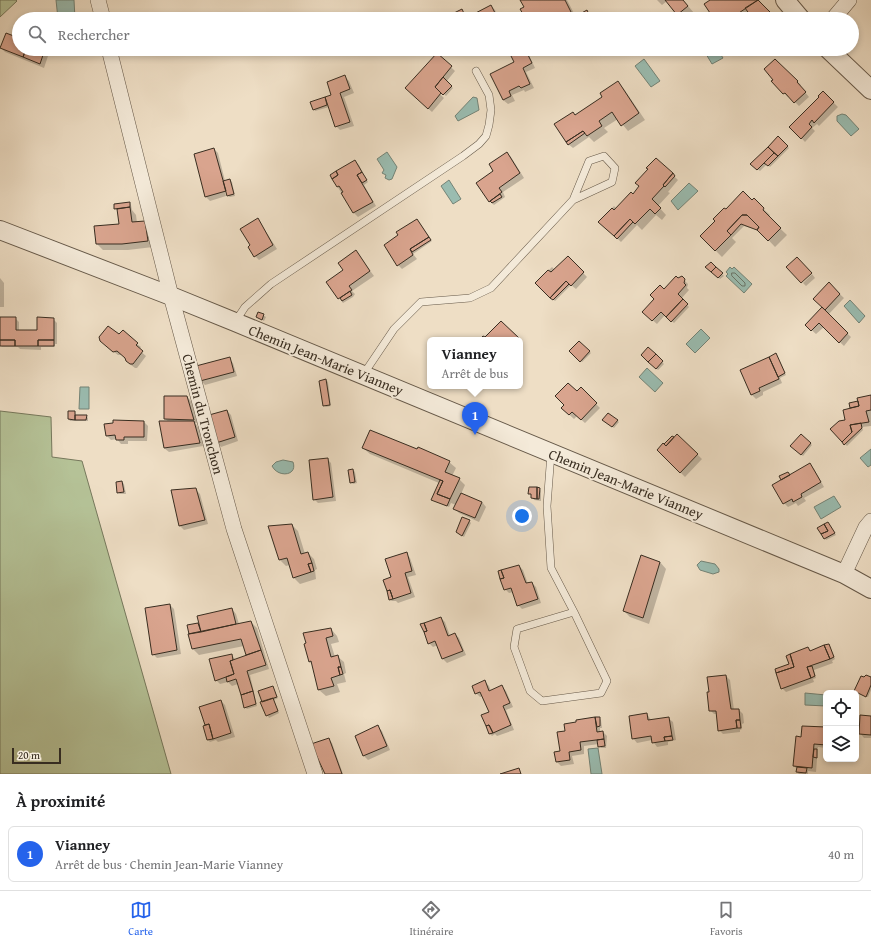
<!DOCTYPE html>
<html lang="fr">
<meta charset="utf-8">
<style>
body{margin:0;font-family:"Gentium Book Plus",serif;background:#f6f6f6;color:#202124}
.controls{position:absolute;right:12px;bottom:12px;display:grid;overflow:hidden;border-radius:6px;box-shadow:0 2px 6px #0003}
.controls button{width:36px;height:36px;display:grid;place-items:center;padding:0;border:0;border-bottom:1px solid #e0e0e0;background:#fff;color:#202124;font:20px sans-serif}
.scale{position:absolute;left:12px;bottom:10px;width:49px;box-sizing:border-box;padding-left:4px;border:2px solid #382d20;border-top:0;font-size:11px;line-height:14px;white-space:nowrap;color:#382d20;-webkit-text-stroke:3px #f4ead9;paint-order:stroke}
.you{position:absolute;left:522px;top:516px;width:14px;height:14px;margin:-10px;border:3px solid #fff;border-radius:50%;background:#1a73e8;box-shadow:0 0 0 6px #1a73e833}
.badge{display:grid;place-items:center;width:26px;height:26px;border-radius:50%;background:#2563eb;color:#fff;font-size:13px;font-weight:700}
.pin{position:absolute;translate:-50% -33px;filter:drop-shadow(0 1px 2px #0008)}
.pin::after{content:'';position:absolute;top:21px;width:14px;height:12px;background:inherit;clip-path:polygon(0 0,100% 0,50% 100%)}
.popup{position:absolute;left:427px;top:337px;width:96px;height:52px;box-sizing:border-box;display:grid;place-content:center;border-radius:6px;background:#fff;filter:drop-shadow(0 1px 3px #0005);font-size:13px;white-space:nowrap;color:#757577}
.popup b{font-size:15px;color:#202124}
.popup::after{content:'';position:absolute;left:50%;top:100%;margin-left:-8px;border:8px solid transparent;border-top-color:#fff}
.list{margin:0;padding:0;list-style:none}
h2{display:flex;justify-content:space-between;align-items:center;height:52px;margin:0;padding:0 16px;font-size:17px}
h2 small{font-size:13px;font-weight:400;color:#757577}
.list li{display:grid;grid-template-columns:26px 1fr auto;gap:12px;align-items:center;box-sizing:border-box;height:56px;margin:0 8px 8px;padding:0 8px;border:1px solid #e0e0e0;border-radius:6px}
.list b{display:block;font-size:15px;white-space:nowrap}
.list p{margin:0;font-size:13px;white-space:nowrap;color:#757577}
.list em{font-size:13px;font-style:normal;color:#757577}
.icon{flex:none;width:22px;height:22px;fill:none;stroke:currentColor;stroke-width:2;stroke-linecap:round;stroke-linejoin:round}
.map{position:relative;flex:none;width:871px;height:774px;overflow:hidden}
.search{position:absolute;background:#fff;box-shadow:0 2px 6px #0003;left:12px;right:12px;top:12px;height:44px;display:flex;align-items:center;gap:10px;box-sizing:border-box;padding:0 14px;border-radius:22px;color:#757577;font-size:15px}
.sheet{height:116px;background:#fff}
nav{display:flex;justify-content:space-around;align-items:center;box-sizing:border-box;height:56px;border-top:1px solid #e0e0e0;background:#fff;font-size:11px;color:#757577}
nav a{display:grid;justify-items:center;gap:2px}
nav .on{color:#2563eb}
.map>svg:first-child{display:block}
</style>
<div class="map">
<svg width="871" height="774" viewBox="0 0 871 774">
<rect width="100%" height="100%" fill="#eedec5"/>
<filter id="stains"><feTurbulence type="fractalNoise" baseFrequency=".005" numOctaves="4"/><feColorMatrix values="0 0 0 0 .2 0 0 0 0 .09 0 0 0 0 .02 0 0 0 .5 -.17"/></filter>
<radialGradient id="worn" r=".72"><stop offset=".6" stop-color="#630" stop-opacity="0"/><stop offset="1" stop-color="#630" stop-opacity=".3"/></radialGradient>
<path fill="#b5c297" stroke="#76785c" d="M0,0H16L17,1L0,17Z
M0,411L51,417L52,457L82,461L171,774H0Z"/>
<path fill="#9abcb0" stroke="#738376" d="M56,0H74L75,19H58Z
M703,49H717L723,58L712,64Z
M644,59L660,81L651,87L635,66Z
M473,97L477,98L479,110L458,121L455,116Z
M842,114L846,115L859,129L851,136L837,121V116Z
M387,152L397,167L392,179L389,180L385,178L386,175L382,173L384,170L377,159Z
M449,180L461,199L453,204L441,186Z
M689,183L698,191L678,210L671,201Z
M730,267L732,269L734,267L752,284L744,293L726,276L728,274L726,272Z
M850,300L865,316L859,323L844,306Z
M701,329L710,338L695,353L686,344Z
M647,368L663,383L655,392L639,377Z
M80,387H89V409H79Z
M871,449V465L868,467L860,458Z
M283,460L293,462C298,476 278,478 272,466L276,462Z
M834,496L841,507L821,519L814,507Z
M701,561L715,564L719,569V572L713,574L700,570L697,565Z
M805,693L826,695V706L805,705Z
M598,748L602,774H591L588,749Z"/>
<path fill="#0003" d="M521,0H567L577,19H527L525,8Z
M657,0H683L694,13L686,19H682L667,1L662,5Z
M711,0H759L775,19H755L749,12L739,19H715Z
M491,6L495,10L499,19L446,18L461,10L467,18Z
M19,39V49H45L49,53L44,68L5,52L1,48Z
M512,49H526L535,68L526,72L534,88L525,92L524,90L512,95L515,101L508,104L503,100L491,74L515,63Z
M437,54L455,71L446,82L453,88L446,96L441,91L439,93L444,98L432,112L410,92Z
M775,60L801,85L800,86L809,97L799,106L789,96L788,97L784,93L774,80Z
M345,77L349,81L354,93L344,97L354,126L340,130L336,126L329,107L315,111L314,109L325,98L333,96Z
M618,83L624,89L645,120L628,131L618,119L604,128L608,132L594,142L589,137L573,148L568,144L575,116L603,97Z
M823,92L838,107L819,126L817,124L812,128L815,131L805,142L791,127L820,97Z
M778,137L789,148L770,167L767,164L760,171L751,164Z
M214,149L218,153L225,181L230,180L232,182L235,196L230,197L228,196L224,180L222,181L226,196L210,201L206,197Z
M507,153L511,157L524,178L503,192L505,197L494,205L490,201L495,172Z
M355,161L359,165L365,177L368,182L364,185L376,206L358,217L354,213L337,186Z
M672,174L678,180L668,192L670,193L658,206L666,215L662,220L656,215L642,230L637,225L621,242L600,222L614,206L617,209L633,195Z
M754,200L770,215L768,217L787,235L775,247L760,231L744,226L732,238L736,242L722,257L701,236L726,211Z
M130,203L131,205L132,210L136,215L137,223L150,228L153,247L128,250H103L97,244L120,225L118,210L115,209Z
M257,219L261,224L277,249L259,260L255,256Z
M417,220L432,241L413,254L417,259L402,269L398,265L400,235Z
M356,252L374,276L352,291L355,294L353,297L343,303L328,282L344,270Z
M568,257L587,277L576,289L571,285L555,301L536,283L552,267L555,270Z
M711,263L724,276L720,279L707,267Z
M812,274L815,278L806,286L803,283Z
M0,278L4,283V307H0Z
M682,278L688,284L687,288L689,290L681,299L689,307L674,323L665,315L657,324L643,312L664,290L678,279Z
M829,284L844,298L828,315L851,337L844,346L824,327L816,334L806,325L823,307Z
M259,313L266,317L264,321L259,318Z
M15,318L19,322V331H38L53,319L57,323V344H55V347H41V350L20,349L18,347H2L0,345Z
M120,336L137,344L141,347L139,350L146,356L137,368H135L131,365L122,355H118L105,345Z
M579,342L591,353L582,362L570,351Z
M648,348L664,364L658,370L642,355Z
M776,355L786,375L780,378L782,383L763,392V395L756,399L752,395L741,371Z
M229,359L233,363L237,376L205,385L201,381Z
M326,380L328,382L331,406L326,407L324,405Z
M581,389L600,408L585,423L577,416L574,419L562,408Z
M871,396V426L862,427L863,430L847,446L831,430L846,421L851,409L850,404L859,402Z
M187,397L191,401L197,423H195L198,427L203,446L169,452L164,448L169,422L165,419Z
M227,411L231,415L238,441L221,447L217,443Z
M75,412L76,416H86L88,418V421H70L69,419Z
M608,414L619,422L614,428L605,421Z
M144,422L148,426L147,441H128V444H121L117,439L111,440L107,436Z
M677,435L702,459L685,477L658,450L672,437L674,439Z
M801,435L812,445L803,456L793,447Z
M363,448L449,462L456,468L452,476L459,479L465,485L461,494L482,502L486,507L479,522L459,513L455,509L456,505L451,503L449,507L434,501L439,483L370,454Z
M327,459L331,463L336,501L318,503L314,499Z
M810,465L814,469L824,487L804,498L806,501L798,506L796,503L788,507L784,503L790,476Z
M353,470L355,472L357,483L353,484L351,482Z
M122,482L124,484L126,494H120L118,492Z
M540,489L541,491V501L534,500L532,495L529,493Z
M196,490L200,494L208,524L184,530L180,526L172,491Z
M469,521L471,523L464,537L459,534L457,532Z
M828,523L836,535L826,540L825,538Z
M292,525L298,531L305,554L308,553L314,559L317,569L315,570L316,579L300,584L293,577L290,565L286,566L280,560L269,527Z
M406,553L410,558L416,575L408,577L415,597L398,603L396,601H392L390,600L392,578Z
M660,562L666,569L649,624L630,617L624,611Z
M519,566L523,570L528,584L532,583L536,587L541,603L522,609L518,605L514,592L509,593L505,589Z
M170,605L174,609L181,654L157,658L153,654Z
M232,609L236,614L239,624L251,622L257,628L269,669L250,675L257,706L247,709L245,707L238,684L232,686L228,682L220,684L216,680L231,655L236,660L248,656L244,646L199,655L193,649L198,624L200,626Z
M441,618L445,622L450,636L455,634L459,638L466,655L447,663L443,659L438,645L433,647L429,643Z
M331,629L337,636L339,642L331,644L335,657L337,656L344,662L346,673L344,674L346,682L337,684L340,692L326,696L319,690L313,665L310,662Z
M829,645L835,659L832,661L833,663L814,670L816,678L813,679L814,682L786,692L782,688L790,664L808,648L811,651Z
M726,676L730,680L734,710H739L743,714L744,723L742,724V729L740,730V732L723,734L719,730L718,714H714L710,710L709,678Z
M871,678V690L868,697L856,691Z
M485,682L489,686L491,691L502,686L506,691L513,707L506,710L514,730L497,736L495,734L492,736L490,734L487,725L490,713L483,696L480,697L476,693Z
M273,687L278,698L274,700L279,713L269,718L262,703Z
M221,701L225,705L235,737L218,742L216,740L210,742L208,740L204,726H206L201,707Z
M647,714L651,720L668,718L673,722L676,740L668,742V745L657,747L652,740L637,743L633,738Z
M871,717V738H864L860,733Z
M599,718L601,720L602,728H600V732H603L607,736L606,748H601L599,744L584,746V754L572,756L574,764L561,766L557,762L566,732L577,723V721Z
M378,727L382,731L390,750L368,760L364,756L356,736Z
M826,728V748L818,747L816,772L808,771V774H799L797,772L798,770L794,766L802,738Z
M328,739L332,743L343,774H326Z"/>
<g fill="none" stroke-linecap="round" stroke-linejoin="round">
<path stroke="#697468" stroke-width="1" d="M732,273H735L745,283V286H742L732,276Z"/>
</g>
<path fill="#d9a48e" stroke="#382d20" d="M520,0H565L574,18L571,19H562L559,13L550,19H526L520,9L524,7Z
M665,0H683L688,6L677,15Z
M710,0H758L730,19H714L704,4Z
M758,0L771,13L762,19H753L745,8Z
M491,5L498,19L444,18L462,9L466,18Z
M587,10L591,19H580L578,15Z
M771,13L776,19H762Z
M6,33L19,38V49H26L23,57L0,48Z
M26,49H45L40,64L23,57Z
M509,49H525L532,63L523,68L530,84L521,88L519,86L509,91L511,96L503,100L490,74L514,62L508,50Z
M437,53L452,66L435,87L441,93L428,109L405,88Z
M775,59L798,81L797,82L806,92L794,103L785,93L783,94L771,81L773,80L764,69Z
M345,75L350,89L340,93L350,122L335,127L325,97L331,95L327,82Z
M443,77L452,86L443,95L435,87Z
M618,81L639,113L621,126L612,112L599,121L602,126L587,136L583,131L566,142L554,124L573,112L575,115L602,97L600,93Z
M823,91L834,102L814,123L812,120L809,124L812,127L801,139L789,127L819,97L818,96Z
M325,97L327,105L313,110L310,102Z
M583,131L585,133L568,145L566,142Z
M778,136L788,146L778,156L768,147Z
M768,147L774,153L757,170L750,164Z
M214,148L226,191L205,197L194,154Z
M507,152L520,173L499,188L502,192L489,202L476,183L493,171L489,164Z
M774,153L778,156L768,166L764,163Z
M656,158L673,173L663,185L664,186L652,199L661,208L655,214L650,209L635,224L630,219L614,236L598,222L612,208L614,210L631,192L633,194L639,186L635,183L648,169L646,168Z
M355,160L362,172L357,175L373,202L353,213L341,193L343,192L339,186L337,187L332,179L338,175L336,171Z
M336,171L338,175L332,179L330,175Z
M362,172L367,180L362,183L357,175Z
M673,173L675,176L665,187L663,185Z
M230,179L234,194L227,196L223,181Z
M743,191L752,200L754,198L764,208L763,210L781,228L768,241L757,230L759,227L747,215H742L727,231L731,235L715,251L700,236L715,221L713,219L724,208L726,209Z
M500,194L502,197L492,203L490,201Z
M130,202V207L114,209V204Z
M130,207L132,222L145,221L148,241L122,244H96L94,226L119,224L117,209Z
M742,215H747L759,227L757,230L741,224L731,235L727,231Z
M258,218L273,245L254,257L248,247L250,245L240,229Z
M417,219L429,237L410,249L413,255L397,266L384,245L398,235L396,232Z
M630,219L633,222L617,239L614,236Z
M429,237L431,240L412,252L410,249Z
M356,250L370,271L349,286L352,290L338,299L326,282L343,270L338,263Z
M568,256L584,272L571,286L566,281L550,298L535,283L548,270L551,272Z
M797,257L812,273L801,283L786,267Z
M711,262L716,267L711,272L705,267Z
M716,267L723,273L718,278L711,272Z
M676,276L678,278L682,276L685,279L684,283L686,285L678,294L683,299L666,317L661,312L652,321L642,312L654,299L650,295L660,285L664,289Z
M566,281L569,284L553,300L550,298Z
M829,282L840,294L825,310L813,299Z
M350,291L352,295L342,301L340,298Z
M683,299L688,304L671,322L666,317Z
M822,307L848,333L839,343L819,323L811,331L805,325Z
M258,312L264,314L262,320L256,317Z
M0,317H16V330H37V317L54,318V340H38V346H15V340H0Z
M501,321L519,338L517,340H479L483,336L485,337Z
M108,326L119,334L123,330L138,343L136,345L143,351L133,364H130L126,361L125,358L117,351L113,352L100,341L99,337Z
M0,340H15V346H0Z
M38,340H54V346H38Z
M579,341L590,351L580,362L569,351Z
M648,347L656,354L648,362L641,355Z
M776,353L785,373L778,377L769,357Z
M656,354L663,361L656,369L648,362Z
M230,357L234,372L200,381L196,366Z
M769,357L779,379L759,388L760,391L751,395L740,370Z
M326,379L330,405L323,406L319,381Z
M568,383L577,391L581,387L597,403L581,420L572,412L569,415L561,408L564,405L555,396Z
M871,395V410L866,411L869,422L850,425L852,432L842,442L830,429L839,421L845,420L843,410L859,406L857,398Z
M164,396H187L194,420L164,419Z
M858,401L859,406L850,408L849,403Z
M227,410L235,437L216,443L209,415Z
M68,411H75V420L68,419Z
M608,413L618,420L612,427L602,420Z
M75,415H87L86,420H75Z
M113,420L144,421V437H124V440H116L115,435L106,436L104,424L113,423Z
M159,421H194L200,443L164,448Z
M861,423L862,428L844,445L842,442L852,432L850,425Z
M370,430L417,449L418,447L450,461L445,472L460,478L450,499L437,494L443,481L362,448Z
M677,434L698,454L680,473L657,450L663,443L666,446Z
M801,434L811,443L801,455L790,446Z
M672,436L674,437L666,446L664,444Z
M328,458L333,497L313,500L309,460Z
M810,463L821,482L801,494L802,497L793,502L792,499L783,504L772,485Z
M353,469L355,482L350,483L348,470Z
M788,472L790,475L781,480L779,476Z
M440,480L443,481L437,494L450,499L447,506L431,500Z
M122,481L124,492L117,493L116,482Z
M529,487H537V499L531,498V494H528Z
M537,487L540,488L539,499H537Z
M196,488L205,520L179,526L171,490Z
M461,493L482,502L475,518L453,509Z
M462,517L470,520L462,536L456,532Z
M828,522L835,533L824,539L821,534L828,531L824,524Z
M292,524L301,554L308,552L312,563L308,564L311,572L293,578L287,558L279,560L268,526Z
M824,524L828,531L821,534L817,528Z
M407,552L412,571L405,573L411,593L393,599L390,590L387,591L383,580L391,577L385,559Z
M641,555L660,562L643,618L623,611Z
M312,563L314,571L311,572L308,564Z
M519,565L526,583L532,582L538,599L517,606L511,588L504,590L500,579L504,578L501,570Z
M501,570L504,578L500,579L498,571Z
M390,590L393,599L389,600L387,591Z
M170,604L177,650L152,655L145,608Z
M232,608L236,624L201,632L197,616Z
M441,617L448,636L455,633L463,651L442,659L435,641L428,644L424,632L427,631L424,623Z
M251,621L261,650L246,655L241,639L192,649L188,634Z
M198,623L201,632L189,634L187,625Z
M424,623L427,631L424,632L420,624Z
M331,628L333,636L326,638L331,657L338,655L341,667H338L340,675L331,678L334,686L318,690L311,661L309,662L304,644L306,643L303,633Z
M829,644L834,657L830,659L824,645Z
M824,645L830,659L807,667L811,678L781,689L776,673L794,667L790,654L808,647L810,651Z
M261,650L266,665L247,671L253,691L241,695L236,679L227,682L226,677L234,674L230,661Z
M232,654L233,660L230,661L234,674L215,681L209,659Z
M790,654L794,667L776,673L775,669L789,664L786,656Z
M812,666L815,676L811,678L807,667Z
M338,667H341L343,674L340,675Z
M726,675L731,709H739L740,720H736L737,728L718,731L716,711H709L707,692H709L707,677Z
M866,675L871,677V685L866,697L854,691L861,676L864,677Z
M485,680L489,691L502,685L510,703L503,706L511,725L493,733L489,725L486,726L481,715L489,712L480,692L475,694L472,686Z
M273,686L277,697L262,702L258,691Z
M253,691L256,704L244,708L241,695Z
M273,698L278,711L266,716L260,702Z
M221,700L231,733L213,739L209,724L205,725L199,707Z
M647,713L648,720L669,717L672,736L664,737L665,741L652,743L651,736L632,739L629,716Z
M860,715L871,716V735L859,734Z
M595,717H600V726L597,727Z
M595,717L597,732L603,731L604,739L580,742L581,750L569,752L570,760L556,762L554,752L560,751L557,732L565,731L564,724L576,722V720Z
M736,720H740L741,728H737Z
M209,724L213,739L207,740L203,726Z
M378,725L387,746L363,756L355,736Z
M489,725L493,733L489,734L486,726Z
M802,726L826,727V745L814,744L812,768L793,766L796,736L801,737Z
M672,736L673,740L665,741L664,737Z
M329,738L342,774H325L311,744Z
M604,739L605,746L598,747L597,740Z
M814,749H817V758L813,757Z
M797,767L807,768L806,773L796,772Z
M519,768L521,774H500Z"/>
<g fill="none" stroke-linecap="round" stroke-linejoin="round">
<g stroke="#665949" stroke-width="8">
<path id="service" d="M235,322L245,307L271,284L463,156L479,144L486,136L489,125L491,110L489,95L476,71
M363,375L394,329L421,302L470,298L491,288L573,200L612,182L615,168L604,156L589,161L573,200
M551,453L547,506L551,568L574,612L607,681L601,693L542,701L530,691L514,647L517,629L574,612"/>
</g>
<g stroke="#665949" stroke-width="16">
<path id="minor" d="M98,0L103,19
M833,19L849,0
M109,49L171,296L234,529L315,774
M844,574L866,527L871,521"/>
</g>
<g stroke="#665949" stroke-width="20">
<path id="tertiary" d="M785,0L801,19
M828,49L871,90
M0,230L171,296L235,322L844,574L871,589"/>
</g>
<use href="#service" stroke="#f4ead9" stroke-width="7"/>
<use href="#minor" stroke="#f4ead9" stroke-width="15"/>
<use href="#tertiary" stroke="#f4ead9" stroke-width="18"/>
</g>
<g text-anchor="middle" stroke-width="4" stroke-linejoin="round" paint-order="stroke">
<g font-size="14" fill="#382d20" stroke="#f4ead9">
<text transform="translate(326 360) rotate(22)" y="5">Chemin Jean-Marie Vianney</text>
<text transform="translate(203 414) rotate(75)" y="5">Chemin du Tronchon</text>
<text transform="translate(626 484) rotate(22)" y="5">Chemin Jean-Marie Vianney</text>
</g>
</g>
<rect width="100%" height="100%" filter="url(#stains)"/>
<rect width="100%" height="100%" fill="url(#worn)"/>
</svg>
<div class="controls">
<button><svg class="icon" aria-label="locate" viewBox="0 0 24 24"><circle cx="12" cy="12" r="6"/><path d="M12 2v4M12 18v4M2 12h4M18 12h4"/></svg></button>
<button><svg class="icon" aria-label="layers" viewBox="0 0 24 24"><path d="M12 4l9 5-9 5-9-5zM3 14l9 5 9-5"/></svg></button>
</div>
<div class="scale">20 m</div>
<div class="you"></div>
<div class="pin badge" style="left:475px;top:435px">1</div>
<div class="popup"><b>Vianney</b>Arrêt de bus</div>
<div class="search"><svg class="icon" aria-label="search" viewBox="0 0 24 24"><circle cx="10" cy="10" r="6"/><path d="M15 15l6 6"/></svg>Rechercher</div>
</div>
<section class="sheet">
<h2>À proximité<small></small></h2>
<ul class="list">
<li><span class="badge">1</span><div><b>Vianney</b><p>Arrêt de bus · Chemin Jean-Marie Vianney</p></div><em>40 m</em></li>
</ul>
</section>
<nav>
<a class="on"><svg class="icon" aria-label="map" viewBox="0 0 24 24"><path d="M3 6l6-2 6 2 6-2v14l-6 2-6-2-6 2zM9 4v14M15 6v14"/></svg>Carte</a>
<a><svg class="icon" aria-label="directions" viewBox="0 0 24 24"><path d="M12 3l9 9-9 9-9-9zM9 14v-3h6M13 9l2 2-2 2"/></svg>Itinéraire</a>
<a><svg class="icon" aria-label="saved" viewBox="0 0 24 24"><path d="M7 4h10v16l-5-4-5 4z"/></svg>Favoris</a>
</nav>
